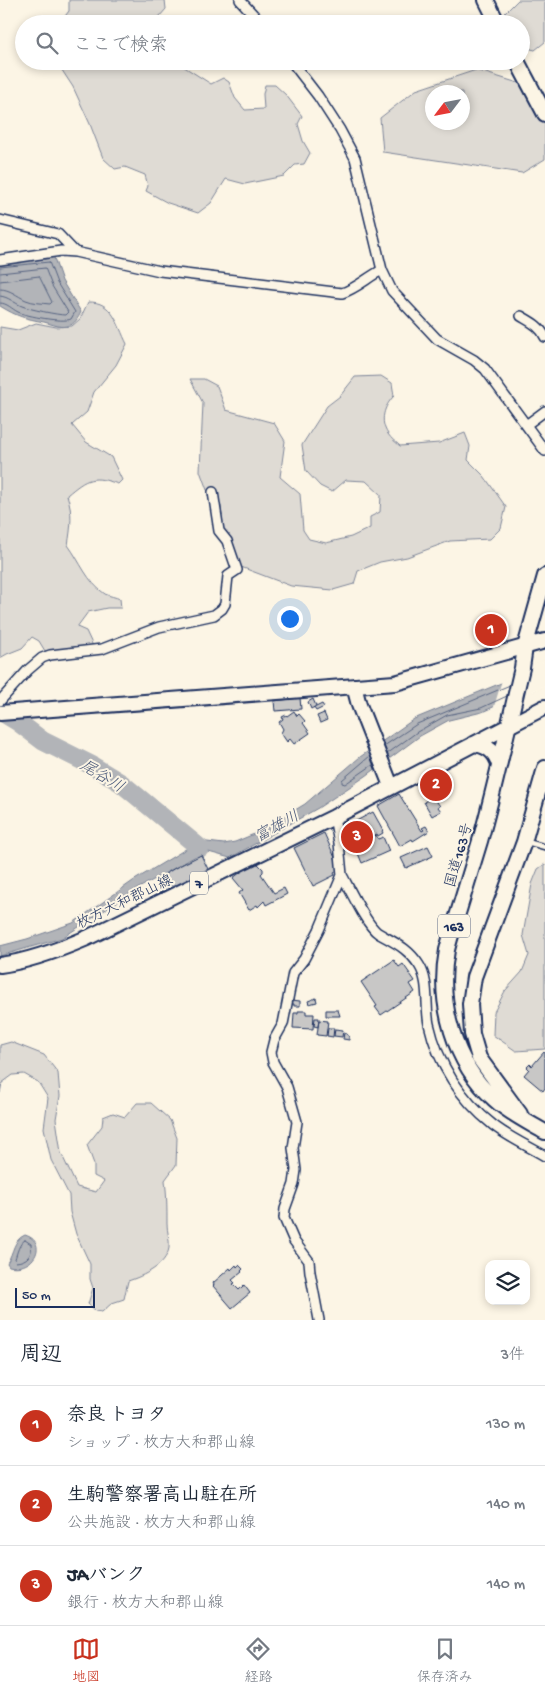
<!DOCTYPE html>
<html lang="ja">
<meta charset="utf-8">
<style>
body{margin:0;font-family:"Gochi Hand","Klee One",sans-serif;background:#f2f2f3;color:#1f2937}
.controls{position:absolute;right:15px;bottom:15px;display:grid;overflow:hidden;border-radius:10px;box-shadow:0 2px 8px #0003}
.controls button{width:45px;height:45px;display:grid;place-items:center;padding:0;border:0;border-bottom:1px solid #e0e1e3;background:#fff;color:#1f2937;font:25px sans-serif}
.compass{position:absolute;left:425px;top:85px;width:45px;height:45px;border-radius:50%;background:#fff;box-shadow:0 2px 8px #0003;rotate:238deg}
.scale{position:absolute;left:15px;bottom:12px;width:80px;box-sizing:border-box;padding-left:5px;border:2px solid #1b2f5e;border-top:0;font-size:14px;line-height:18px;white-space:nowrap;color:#1b2f5e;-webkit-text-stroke:4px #fcf5e5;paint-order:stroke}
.you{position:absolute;left:289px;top:618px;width:18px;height:18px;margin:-12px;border:4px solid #fff;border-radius:50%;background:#1a73e8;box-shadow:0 0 0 8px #1a73e833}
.badge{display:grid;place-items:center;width:32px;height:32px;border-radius:50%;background:#c8321e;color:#fff;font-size:16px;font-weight:700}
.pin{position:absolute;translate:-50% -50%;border:2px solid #fff;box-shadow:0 1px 5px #0006}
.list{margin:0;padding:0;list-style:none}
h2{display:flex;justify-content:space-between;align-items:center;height:65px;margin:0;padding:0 20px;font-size:21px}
h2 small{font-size:16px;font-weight:400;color:#747a83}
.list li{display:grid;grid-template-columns:32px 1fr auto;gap:15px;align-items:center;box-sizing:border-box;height:80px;padding:0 20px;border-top:1px solid #e0e1e3}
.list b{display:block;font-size:19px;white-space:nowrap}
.list p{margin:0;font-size:16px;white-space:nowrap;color:#747a83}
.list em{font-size:16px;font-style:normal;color:#747a83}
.icon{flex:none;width:28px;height:28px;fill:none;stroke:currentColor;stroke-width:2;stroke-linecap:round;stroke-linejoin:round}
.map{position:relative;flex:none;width:545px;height:1320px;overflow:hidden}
.search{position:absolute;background:#fff;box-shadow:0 2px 8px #0003;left:15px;right:15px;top:15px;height:55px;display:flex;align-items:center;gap:12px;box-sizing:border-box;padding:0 18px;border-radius:28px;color:#747a83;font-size:19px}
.sheet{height:305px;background:#fff}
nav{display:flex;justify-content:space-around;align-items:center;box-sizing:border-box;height:70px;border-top:1px solid #e0e1e3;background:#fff;font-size:14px;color:#747a83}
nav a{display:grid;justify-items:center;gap:2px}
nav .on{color:#c8321e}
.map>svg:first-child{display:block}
</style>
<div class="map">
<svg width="545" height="1320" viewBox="0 0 545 1320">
<rect width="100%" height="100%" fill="#fcf5e5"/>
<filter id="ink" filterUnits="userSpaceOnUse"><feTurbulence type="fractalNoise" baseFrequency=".02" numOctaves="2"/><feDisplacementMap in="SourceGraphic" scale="10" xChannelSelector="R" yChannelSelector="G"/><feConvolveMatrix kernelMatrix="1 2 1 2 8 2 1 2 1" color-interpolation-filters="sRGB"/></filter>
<g filter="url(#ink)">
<path fill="#dfdbd4" stroke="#7d8599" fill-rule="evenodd" d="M69,0H165L166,9L153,24H59L69,11Z
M518,0H545V42L535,50L523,47L521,43V24H511L505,13Z
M56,61H175L211,84L223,78L229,82L235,98L245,110L264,109L263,94L265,85H275L286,95L302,116L298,124L303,141L310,153L304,164L295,165L284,176L245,184L226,179L211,203L198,213L168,203L146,191L148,186L145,175L125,167L115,169L103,158L90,124L73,87Z
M476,70L528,86L545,114V159L522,173L383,152L380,118L416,90ZM432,92H462V122H432Z
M88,302C113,301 117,324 127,344L116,365L94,392L87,412L72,425L86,442L111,457L122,480L118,484C93,475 87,478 67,495C73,512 71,527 68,545C80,561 87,582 105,594C109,596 116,597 120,599L121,608H107L88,612L77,627L86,631L93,646L45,651L39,641L32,637L22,648L7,654L0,658V327L18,330L36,323L56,327L72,326L80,319Z
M381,376L392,383L394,396C384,406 379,421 388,434C391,439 396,442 400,446L439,443L465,433L470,446L468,460L484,476L506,507L501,528L490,539L450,541L407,557L380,562L358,571L354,584L333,590L291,586L241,567L232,541L223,530L221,506L207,490L200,471L203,403L190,379H204L217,386L226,410L274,423L285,441L280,477L300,494L303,530L309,539L326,543L351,537L370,528V517L380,512L381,495L366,481L346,480L332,492L320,486L306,471L302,445L327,406L340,396L355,377Z
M545,864V1049L516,1051L493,1035L494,1012L505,991L522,972L529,955L523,935L532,884L538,869Z
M11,1042L44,1055L58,1073L60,1096L56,1119L61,1153L77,1187L96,1192L104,1181L94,1176V1164L87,1145L102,1126L103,1117L113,1113L125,1117L137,1103H151L170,1120L177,1138L176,1165L165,1180C167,1195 167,1209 167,1224C167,1231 170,1240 169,1248C166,1266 143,1276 128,1281L124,1299L112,1303L102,1312L96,1311L88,1304L93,1288L90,1279V1264L76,1234L70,1212L69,1195L51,1160L44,1128L48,1098L38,1082L24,1074L13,1075L2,1083L0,1093V1045Z"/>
<path fill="#b2b4b8" stroke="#767f94" d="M53,255L62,281L81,312C78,318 75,324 68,326C60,328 52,324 44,322C24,318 18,317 0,306V262Z
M523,674L534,689L482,712L449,720L420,736L366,776L318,808L230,858L205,851L137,889L62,938L0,956V946L27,939L73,923L133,881L199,841L224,844L235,842L259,832L305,804L360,757L414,719Z
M25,1235C49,1242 34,1272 9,1266L7,1263C14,1252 13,1240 25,1235Z"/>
<path fill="#fcf5e5" d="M545,660V686L493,710L502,680Z"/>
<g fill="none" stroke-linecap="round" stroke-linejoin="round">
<path stroke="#576482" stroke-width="1" d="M0,267L49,262L57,283L75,312L71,319C63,323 27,316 18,312C12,309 7,303 0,303
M0,273L45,268L52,286L68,312L65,315C58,315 29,309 22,306C14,303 9,297 0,296
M0,281L39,276L52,302L50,304C42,303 33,303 26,300C17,296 10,289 0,289
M384,746L417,724L510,685
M387,754L417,732L447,715L481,708L507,696
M370,756L342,780V783L345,784L374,764
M25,1240L31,1244C33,1255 27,1261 16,1262L15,1259C17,1253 19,1243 25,1240Z"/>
<path stroke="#b2b4b8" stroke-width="19" d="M0,711L18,722L43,741L93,766L121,783L200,848"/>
</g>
<path fill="#c8c7c6" stroke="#1b2f5e" d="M300,698L301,709L275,711L274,701Z
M313,699L316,706L311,709L308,702Z
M322,704L324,707L316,711L314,708Z
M294,711L297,716L299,714L305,721L303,723L310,733L294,744L290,739L287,742L281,733L283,729L279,722L283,719L282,717L286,715L287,716Z
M324,713L327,720L320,723L317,716Z
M399,794L422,831L424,830L422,828L426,826L429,831L413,841L412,839L400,846L378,806Z
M433,797L440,806L438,807L441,811L432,816L424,802Z
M373,812L383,830L382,831L383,833L378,836L377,834L351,848L341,830L343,829L341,826L345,823L347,826Z
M324,833L336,860L337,871L334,873L335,875L313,886L294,848Z
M376,835L378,839L383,837L389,851L362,863L355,846Z
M428,846L433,856L406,868L401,858Z
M201,855L209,871L169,890L162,876L175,868Z
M257,863L263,869V872L261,874L274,893L284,888L287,894L266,905L264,901L258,907L257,905L249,910L239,893L243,890L233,878L249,866Z
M394,960L399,967L403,964L415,981L410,984L415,992L381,1015L375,1007L377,1006L361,982Z
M316,998L317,1002L309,1004L308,1001Z
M292,1000L300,1001V1006H294V1004H292Z
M326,1010H338L340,1016H326Z
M298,1011H306V1014H314L313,1029L293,1028L294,1013H298Z
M315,1018H319L318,1027L314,1026Z
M319,1020L328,1021L326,1036L317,1035Z
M328,1028H334L333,1037L327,1036Z
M335,1029L343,1030L342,1037L334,1036Z
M344,1033L347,1034L349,1037V1040L343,1039Z
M544,1052L545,1053V1088L543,1091L524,1075L529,1069L527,1067L530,1064L532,1066Z
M236,1265L237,1267L239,1265L243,1269L241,1271L242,1272L232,1280L235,1283L233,1284L239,1290L244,1285L250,1293L232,1308L213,1286L214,1285L213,1283L230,1268L231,1270Z"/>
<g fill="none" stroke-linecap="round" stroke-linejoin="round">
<g stroke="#1b2f5e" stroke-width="8">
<path id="service" d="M527,842L545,847"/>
</g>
<g stroke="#1b2f5e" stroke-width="12">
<path id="minor" d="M240,0L262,24
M291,61L318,96L340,130L355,158L382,270L392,291L437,339L474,360L485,369L545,451
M0,220L58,234L75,252
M0,260L61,251L75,252L160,271L342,293C357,288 368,277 382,270
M521,316C531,322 540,326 545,337
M526,425L545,411
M0,701L28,670L42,658L50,655L102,649L159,627L214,615L222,609L225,604L228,576L237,570L227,541L219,531L213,492
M342,875C349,888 367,926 378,933C395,943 408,948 419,965C430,982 425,1005 429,1024C438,1064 461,1100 493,1125C508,1137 528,1146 545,1156
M319,1320L310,1272L309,1261L294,1241L284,1218L285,1209L294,1184L296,1170L293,1148L297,1122L287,1087L273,1062L271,1052L274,1040L283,1024L293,973L304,959L319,930L342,875L339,843L334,817"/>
</g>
<g stroke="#1b2f5e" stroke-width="18">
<path id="primary" d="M354,686L359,705L391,786
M0,713L395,683L545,641
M473,744C487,745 496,752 499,765
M0,965C30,961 59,950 87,938L334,817L545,707"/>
</g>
<g stroke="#1b2f5e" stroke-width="18">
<path id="trunk" d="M486,0L498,24
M517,61L545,114
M545,576L525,647L522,668C508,726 496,784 480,841C473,864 466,887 459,910C455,923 450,937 447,950C437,1003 454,1063 494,1099C509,1113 528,1122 545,1132
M520,1114L479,1058L472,1034L470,1004L474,977L524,842L545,768"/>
</g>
<use href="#service" stroke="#fcf5e5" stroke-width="4.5"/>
<use href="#minor" stroke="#fcf5e5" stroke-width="9"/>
<use href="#primary" stroke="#fcf5e5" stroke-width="14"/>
<use href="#trunk" stroke="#fcf5e5" stroke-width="14"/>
</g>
</g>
<g text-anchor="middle" stroke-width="4" stroke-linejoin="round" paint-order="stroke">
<g fill="#fcf5e5" stroke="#5e6a86" stroke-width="1">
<rect x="190" y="871.5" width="18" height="23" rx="4"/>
<rect x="438" y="914.5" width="32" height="23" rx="4"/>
</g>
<g font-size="14" font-weight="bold" fill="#1b2f5e">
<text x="199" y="888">7</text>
<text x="454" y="931">163</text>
</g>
<g font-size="15" fill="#1b2f5e" stroke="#fcf5e5">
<text transform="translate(458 855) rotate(-74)" y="5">国道163号</text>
<text transform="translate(124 901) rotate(-26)" y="5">枚方大和郡山線</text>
</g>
<g font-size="16" font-style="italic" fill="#485779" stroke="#fcf5e5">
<text transform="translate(103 775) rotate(31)" y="6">尾谷川</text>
<text transform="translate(276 825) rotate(-29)" y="6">富雄川</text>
</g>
</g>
</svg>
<div class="controls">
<button><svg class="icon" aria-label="layers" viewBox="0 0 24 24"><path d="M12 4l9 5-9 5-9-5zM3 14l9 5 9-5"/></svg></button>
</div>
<svg class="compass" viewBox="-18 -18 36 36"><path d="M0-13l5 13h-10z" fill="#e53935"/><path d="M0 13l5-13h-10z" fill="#747a83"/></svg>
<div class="scale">50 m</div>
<div class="you"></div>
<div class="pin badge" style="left:491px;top:630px">1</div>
<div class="pin badge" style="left:436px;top:785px">2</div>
<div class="pin badge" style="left:357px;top:837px">3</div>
<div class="search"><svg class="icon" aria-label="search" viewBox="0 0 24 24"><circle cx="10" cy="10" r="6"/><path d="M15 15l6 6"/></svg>ここで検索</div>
</div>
<section class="sheet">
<h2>周辺<small>3件</small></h2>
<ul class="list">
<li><span class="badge">1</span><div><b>奈良 トヨタ</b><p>ショップ · 枚方大和郡山線</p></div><em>130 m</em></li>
<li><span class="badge">2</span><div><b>生駒警察署高山駐在所</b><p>公共施設 · 枚方大和郡山線</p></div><em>140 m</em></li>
<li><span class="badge">3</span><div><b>JAバンク</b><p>銀行 · 枚方大和郡山線</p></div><em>140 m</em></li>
</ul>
</section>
<nav>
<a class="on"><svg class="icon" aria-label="map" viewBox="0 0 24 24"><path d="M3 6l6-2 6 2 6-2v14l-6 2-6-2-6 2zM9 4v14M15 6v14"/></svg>地図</a>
<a><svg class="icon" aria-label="directions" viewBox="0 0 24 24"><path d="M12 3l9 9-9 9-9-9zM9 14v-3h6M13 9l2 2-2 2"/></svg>経路</a>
<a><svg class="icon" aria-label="saved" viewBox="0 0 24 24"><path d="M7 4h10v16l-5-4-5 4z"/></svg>保存済み</a>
</nav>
